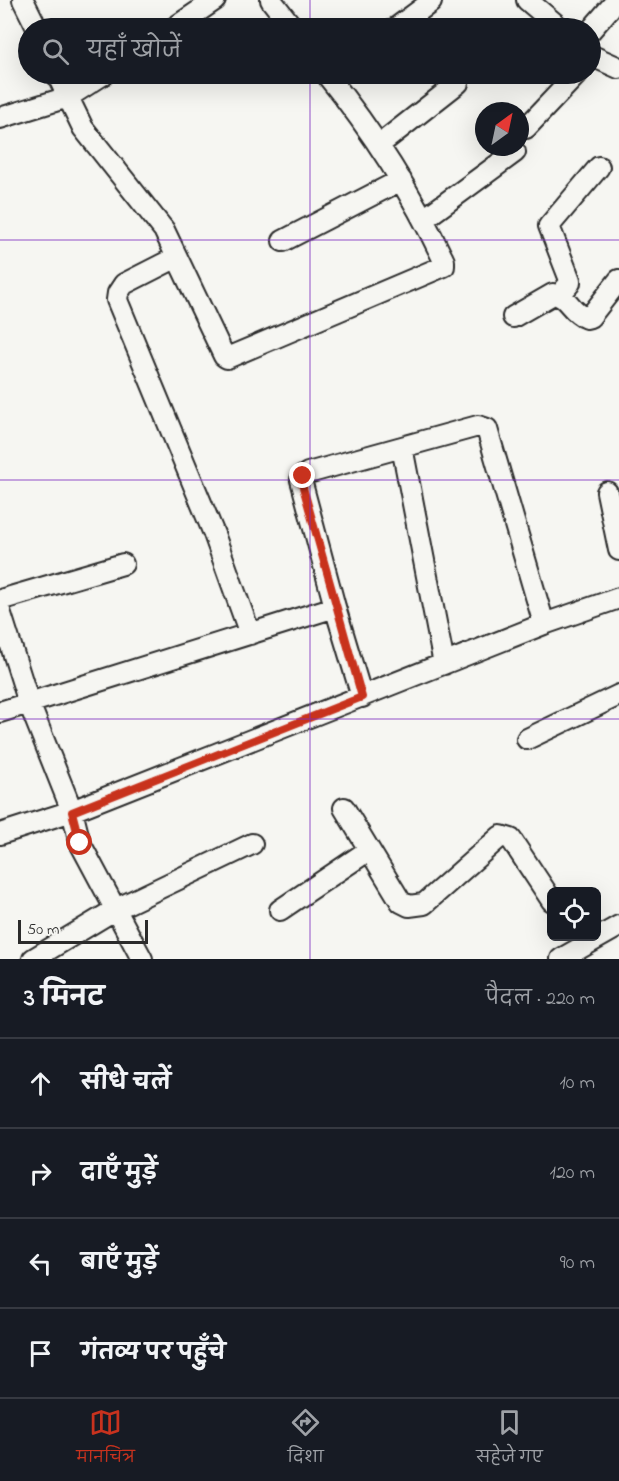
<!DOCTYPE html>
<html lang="hi">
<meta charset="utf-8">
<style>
body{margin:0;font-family:"Indie Flower","Playpen Sans Deva",sans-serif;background:#20242c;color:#f1f3f6}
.controls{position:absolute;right:18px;bottom:18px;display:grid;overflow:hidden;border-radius:9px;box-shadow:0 6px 24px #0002}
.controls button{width:54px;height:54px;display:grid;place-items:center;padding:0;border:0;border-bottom:2px solid #363941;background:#171b24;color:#f1f3f6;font:30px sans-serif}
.compass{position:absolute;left:475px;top:102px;width:54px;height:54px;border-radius:50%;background:#171b24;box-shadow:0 6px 24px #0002;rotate:33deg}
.scale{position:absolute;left:18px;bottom:15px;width:130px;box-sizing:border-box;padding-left:6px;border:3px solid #2b2b2b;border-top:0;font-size:16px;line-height:21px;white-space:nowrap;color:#2b2b2b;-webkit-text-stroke:4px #f6f6f2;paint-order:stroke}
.stop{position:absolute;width:18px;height:18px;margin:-14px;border:4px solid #c8321e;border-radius:50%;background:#fff}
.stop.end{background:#c8321e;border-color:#fff;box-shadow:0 2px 6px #0008}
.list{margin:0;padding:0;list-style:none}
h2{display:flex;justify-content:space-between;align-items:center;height:78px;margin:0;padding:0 24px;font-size:26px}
h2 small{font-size:20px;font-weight:400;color:#9ea1a6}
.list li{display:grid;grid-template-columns:39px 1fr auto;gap:18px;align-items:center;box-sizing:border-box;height:90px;padding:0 24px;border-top:2px solid #363941}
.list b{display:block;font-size:22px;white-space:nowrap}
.list em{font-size:20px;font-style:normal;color:#9ea1a6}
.icon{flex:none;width:33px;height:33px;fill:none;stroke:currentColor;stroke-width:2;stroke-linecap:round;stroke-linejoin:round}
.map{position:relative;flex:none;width:619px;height:959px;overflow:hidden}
.search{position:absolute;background:#171b24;box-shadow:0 6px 24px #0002;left:18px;right:18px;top:18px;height:66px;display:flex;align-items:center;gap:15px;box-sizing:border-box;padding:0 21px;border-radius:33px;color:#9ea1a6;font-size:22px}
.sheet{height:438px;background:#171b24}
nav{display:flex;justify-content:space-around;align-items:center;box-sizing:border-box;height:84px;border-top:2px solid #363941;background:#171b24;font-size:16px;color:#9ea1a6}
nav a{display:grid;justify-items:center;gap:3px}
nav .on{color:#c8321e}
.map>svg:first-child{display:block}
</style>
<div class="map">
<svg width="619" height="959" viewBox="0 0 619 959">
<rect width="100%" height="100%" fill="#f6f6f2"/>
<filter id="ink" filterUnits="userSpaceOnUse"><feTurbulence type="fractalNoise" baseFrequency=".0167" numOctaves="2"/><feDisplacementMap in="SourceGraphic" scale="12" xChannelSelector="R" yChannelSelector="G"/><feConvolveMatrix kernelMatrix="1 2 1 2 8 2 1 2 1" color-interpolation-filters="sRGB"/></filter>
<g filter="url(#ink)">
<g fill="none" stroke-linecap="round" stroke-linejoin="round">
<g stroke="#2b2b2b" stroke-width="24">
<path id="minor" d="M23,0L37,28
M271,0L293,28
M527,0L560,28
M174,28L215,0
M396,28L431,2
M590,31L617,0
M590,55L619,68
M57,74L68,97L104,74
M0,118L68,97L83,128L164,230L224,356L227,358L444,266V261C412,193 373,132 326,74
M526,128L577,74
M379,145L458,83
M424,219L515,152
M283,241L401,180
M177,257L124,284L118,293L117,300L214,534L250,634
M560,295L570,283V280L549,226L599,167
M513,317L553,294C570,297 569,311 586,318L590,317L619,280
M402,447L444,664
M607,492L619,550
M0,600L123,564
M0,611L29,703L0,712
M362,697L335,607L301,480L303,476L308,473L478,426L487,429L544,624
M527,739L619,695
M344,808L401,902L409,906L424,904L501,836L511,839L552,901
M0,834L72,811L544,624L619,598
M280,910L369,850
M33,959L116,909L252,844
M142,959L80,843L72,811L29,703L335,607
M561,959L619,926"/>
</g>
<use href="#minor" stroke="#f6f6f2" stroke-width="20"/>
</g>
</g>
<g fill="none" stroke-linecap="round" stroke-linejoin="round" filter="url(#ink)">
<path stroke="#c8321e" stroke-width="8" d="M80,843L72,812L362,697L301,480L303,476"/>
</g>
<path fill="none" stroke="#7b2cbf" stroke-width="1.5" stroke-opacity="0.55" d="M310,0V28M310,74V959M0,240H619M0,480H619M0,719H619"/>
</svg>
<div class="controls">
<button><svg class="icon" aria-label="locate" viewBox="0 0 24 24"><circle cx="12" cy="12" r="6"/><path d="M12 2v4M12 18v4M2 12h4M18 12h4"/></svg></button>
</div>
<svg class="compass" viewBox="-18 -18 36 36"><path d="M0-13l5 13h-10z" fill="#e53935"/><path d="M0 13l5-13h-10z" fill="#9ea1a6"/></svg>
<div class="scale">50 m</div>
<div class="stop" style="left:80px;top:843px"></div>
<div class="stop end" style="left:303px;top:476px"></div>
<div class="search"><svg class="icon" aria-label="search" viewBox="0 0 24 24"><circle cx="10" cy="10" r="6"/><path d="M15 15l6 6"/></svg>यहाँ खोजें</div>
</div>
<section class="sheet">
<h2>3 मिनट<small>पैदल · 220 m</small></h2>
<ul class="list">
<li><svg class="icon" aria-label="ahead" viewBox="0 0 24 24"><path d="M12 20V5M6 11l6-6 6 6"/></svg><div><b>सीधे चलें</b></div><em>10 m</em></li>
<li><svg class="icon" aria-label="right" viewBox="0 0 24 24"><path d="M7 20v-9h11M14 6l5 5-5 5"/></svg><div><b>दाएँ मुड़ें</b></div><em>120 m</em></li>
<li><svg class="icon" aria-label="left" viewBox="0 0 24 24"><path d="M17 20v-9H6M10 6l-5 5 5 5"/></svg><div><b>बाएँ मुड़ें</b></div><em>90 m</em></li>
<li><svg class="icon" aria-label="arrive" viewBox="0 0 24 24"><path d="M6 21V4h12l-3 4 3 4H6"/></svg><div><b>गंतव्य पर पहुँचे</b></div></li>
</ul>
</section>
<nav>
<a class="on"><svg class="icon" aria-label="map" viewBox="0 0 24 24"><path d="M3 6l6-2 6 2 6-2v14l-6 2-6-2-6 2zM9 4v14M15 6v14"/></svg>मानचित्र</a>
<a><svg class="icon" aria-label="directions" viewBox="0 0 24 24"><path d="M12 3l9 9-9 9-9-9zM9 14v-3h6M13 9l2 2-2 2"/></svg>दिशा</a>
<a><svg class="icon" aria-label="saved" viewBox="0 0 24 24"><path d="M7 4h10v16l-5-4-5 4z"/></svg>सहेजे गए</a>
</nav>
